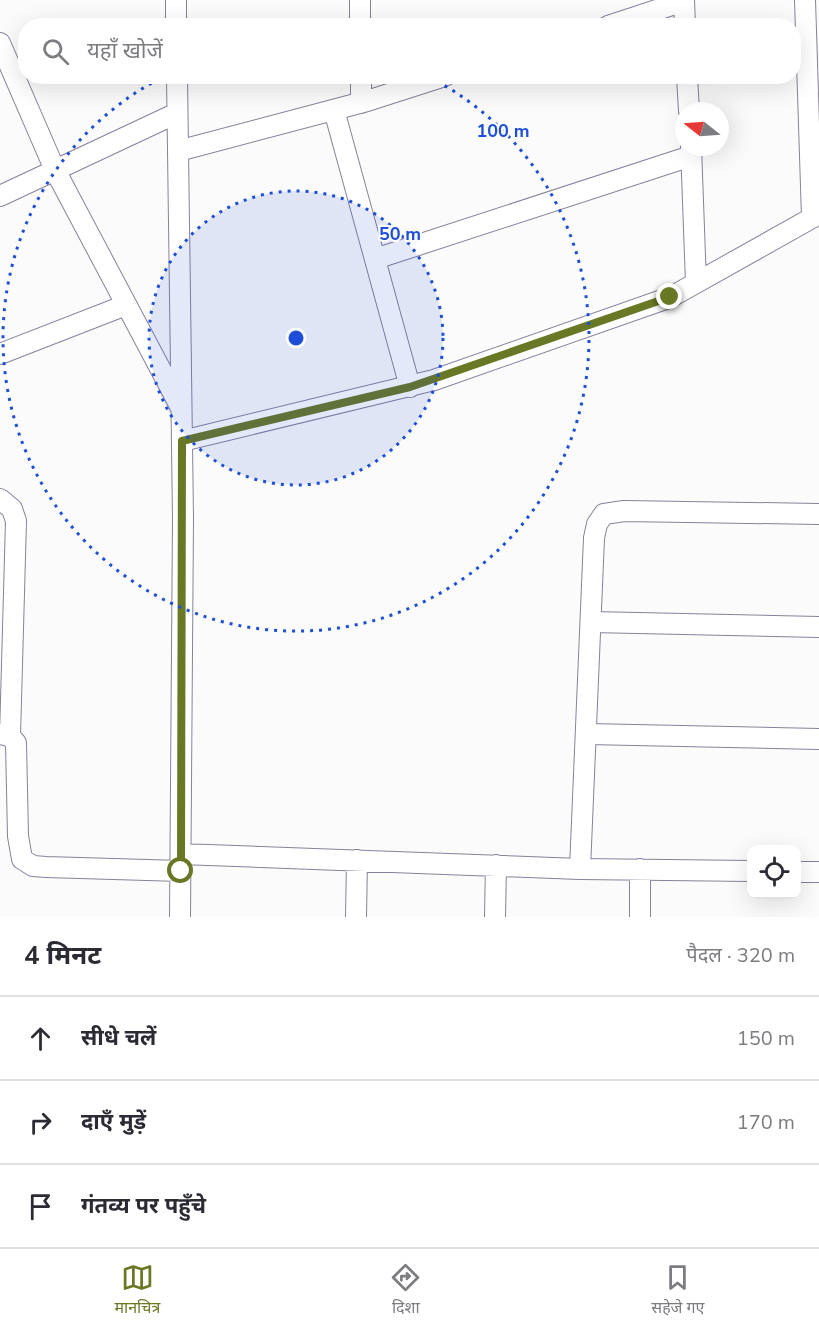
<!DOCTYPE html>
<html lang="hi">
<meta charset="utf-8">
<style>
body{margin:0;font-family:"Nunito Sans","Noto Sans Devanagari",sans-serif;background:#f2f2f3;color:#2b2b33}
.controls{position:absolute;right:18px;bottom:18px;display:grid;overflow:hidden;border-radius:12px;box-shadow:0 6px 24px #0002}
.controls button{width:54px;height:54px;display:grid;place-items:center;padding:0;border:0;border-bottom:2px solid #e1e1e2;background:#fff;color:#2b2b33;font:30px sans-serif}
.compass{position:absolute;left:675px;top:102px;width:54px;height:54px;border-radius:50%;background:#fff;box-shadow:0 6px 24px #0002;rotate:287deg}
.stop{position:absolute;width:18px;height:18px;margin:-14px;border:4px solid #697825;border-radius:50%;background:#fff}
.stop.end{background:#697825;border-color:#fff;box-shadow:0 2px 6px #0008}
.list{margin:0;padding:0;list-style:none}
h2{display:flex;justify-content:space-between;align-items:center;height:78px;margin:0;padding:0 24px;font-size:26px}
h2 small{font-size:20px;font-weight:400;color:#7c7c81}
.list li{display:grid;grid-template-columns:39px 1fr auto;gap:18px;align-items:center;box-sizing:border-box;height:84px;padding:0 24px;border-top:2px solid #e1e1e2}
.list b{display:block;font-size:22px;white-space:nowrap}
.list em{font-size:20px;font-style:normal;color:#7c7c81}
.icon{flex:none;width:33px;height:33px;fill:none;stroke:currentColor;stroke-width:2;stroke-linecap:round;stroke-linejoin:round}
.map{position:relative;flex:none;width:819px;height:917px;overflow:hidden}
.search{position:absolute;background:#fff;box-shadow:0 6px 24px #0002;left:18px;right:18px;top:18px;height:66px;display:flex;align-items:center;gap:15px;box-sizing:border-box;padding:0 21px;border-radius:24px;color:#7c7c81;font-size:22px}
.sheet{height:330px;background:#fff}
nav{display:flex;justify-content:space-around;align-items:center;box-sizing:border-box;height:84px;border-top:2px solid #e1e1e2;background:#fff;font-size:16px;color:#7c7c81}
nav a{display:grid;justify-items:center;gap:3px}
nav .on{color:#697825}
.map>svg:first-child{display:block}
</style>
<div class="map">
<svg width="819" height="917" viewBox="0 0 819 917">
<rect width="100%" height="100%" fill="#fbfbfb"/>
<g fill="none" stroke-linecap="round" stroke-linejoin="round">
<g stroke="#88809c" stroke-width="22">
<path id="street" d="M176,0V26
M360,0V26
M684,0L685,26
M805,0L812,218
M608,26L684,1
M0,43L55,170L180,406
M177,76L183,518L180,917
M361,76V103
M687,76L689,111
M334,110L410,387
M691,147L696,283
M178,151L367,101L445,76
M0,196L177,113
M375,259L691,156
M0,354L126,305
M182,441L434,380L671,297L819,214
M0,499L12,509L16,521L10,736
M591,622L819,627
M0,734L10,736L16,743L18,836L22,859L33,866L46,867L181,871
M587,734L819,739
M181,854L580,869L752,871
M580,869L594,538L597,524L604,514L624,511L819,514
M796,872H819
M356,917L357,860
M495,917L496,865
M640,917V869"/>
</g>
<use href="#street" stroke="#fff" stroke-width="20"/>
</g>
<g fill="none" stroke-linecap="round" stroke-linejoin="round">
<path stroke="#697825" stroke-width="8" d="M181,871L182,441L410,387L670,297"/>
</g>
<circle cx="296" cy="338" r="147" fill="#1d4ed8" fill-opacity=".12"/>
<g fill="none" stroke="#1d4ed8" stroke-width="3" stroke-dasharray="3 6">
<circle cx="296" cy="338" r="147"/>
<path d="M429 77A293 293 0 1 1 163 77"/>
</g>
<circle cx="296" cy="338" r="9" fill="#1d4ed8" stroke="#fbfbfb" stroke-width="3"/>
<g font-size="18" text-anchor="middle" font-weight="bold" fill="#1d4ed8" stroke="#fbfbfb" stroke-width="4.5" stroke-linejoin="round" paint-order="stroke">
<text x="503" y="137">100 m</text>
<text x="400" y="240">50 m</text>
</g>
</svg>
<div class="controls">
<button><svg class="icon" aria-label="locate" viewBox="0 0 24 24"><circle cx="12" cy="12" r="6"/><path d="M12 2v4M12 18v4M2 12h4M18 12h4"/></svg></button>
</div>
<svg class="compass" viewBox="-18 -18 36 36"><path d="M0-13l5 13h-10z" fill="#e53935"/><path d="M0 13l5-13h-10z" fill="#7c7c81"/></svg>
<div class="stop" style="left:181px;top:871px"></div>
<div class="stop end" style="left:670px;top:297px"></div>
<div class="search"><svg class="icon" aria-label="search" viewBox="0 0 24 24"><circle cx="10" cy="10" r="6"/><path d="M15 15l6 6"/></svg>यहाँ खोजें</div>
</div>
<section class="sheet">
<h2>4 मिनट<small>पैदल · 320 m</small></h2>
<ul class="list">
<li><svg class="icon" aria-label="ahead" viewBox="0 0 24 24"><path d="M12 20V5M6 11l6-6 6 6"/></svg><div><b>सीधे चलें</b></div><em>150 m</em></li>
<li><svg class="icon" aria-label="right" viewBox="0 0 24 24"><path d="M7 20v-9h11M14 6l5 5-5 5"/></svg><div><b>दाएँ मुड़ें</b></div><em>170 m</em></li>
<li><svg class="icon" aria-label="arrive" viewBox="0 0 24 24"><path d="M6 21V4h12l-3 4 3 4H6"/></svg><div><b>गंतव्य पर पहुँचे</b></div></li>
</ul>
</section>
<nav>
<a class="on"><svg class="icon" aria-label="map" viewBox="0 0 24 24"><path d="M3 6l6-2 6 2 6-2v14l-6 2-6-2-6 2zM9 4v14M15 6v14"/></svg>मानचित्र</a>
<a><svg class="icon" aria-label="directions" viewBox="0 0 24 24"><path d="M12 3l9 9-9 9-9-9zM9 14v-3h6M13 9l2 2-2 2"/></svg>दिशा</a>
<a><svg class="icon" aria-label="saved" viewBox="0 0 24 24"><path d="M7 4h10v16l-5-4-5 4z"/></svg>सहेजे गए</a>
</nav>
